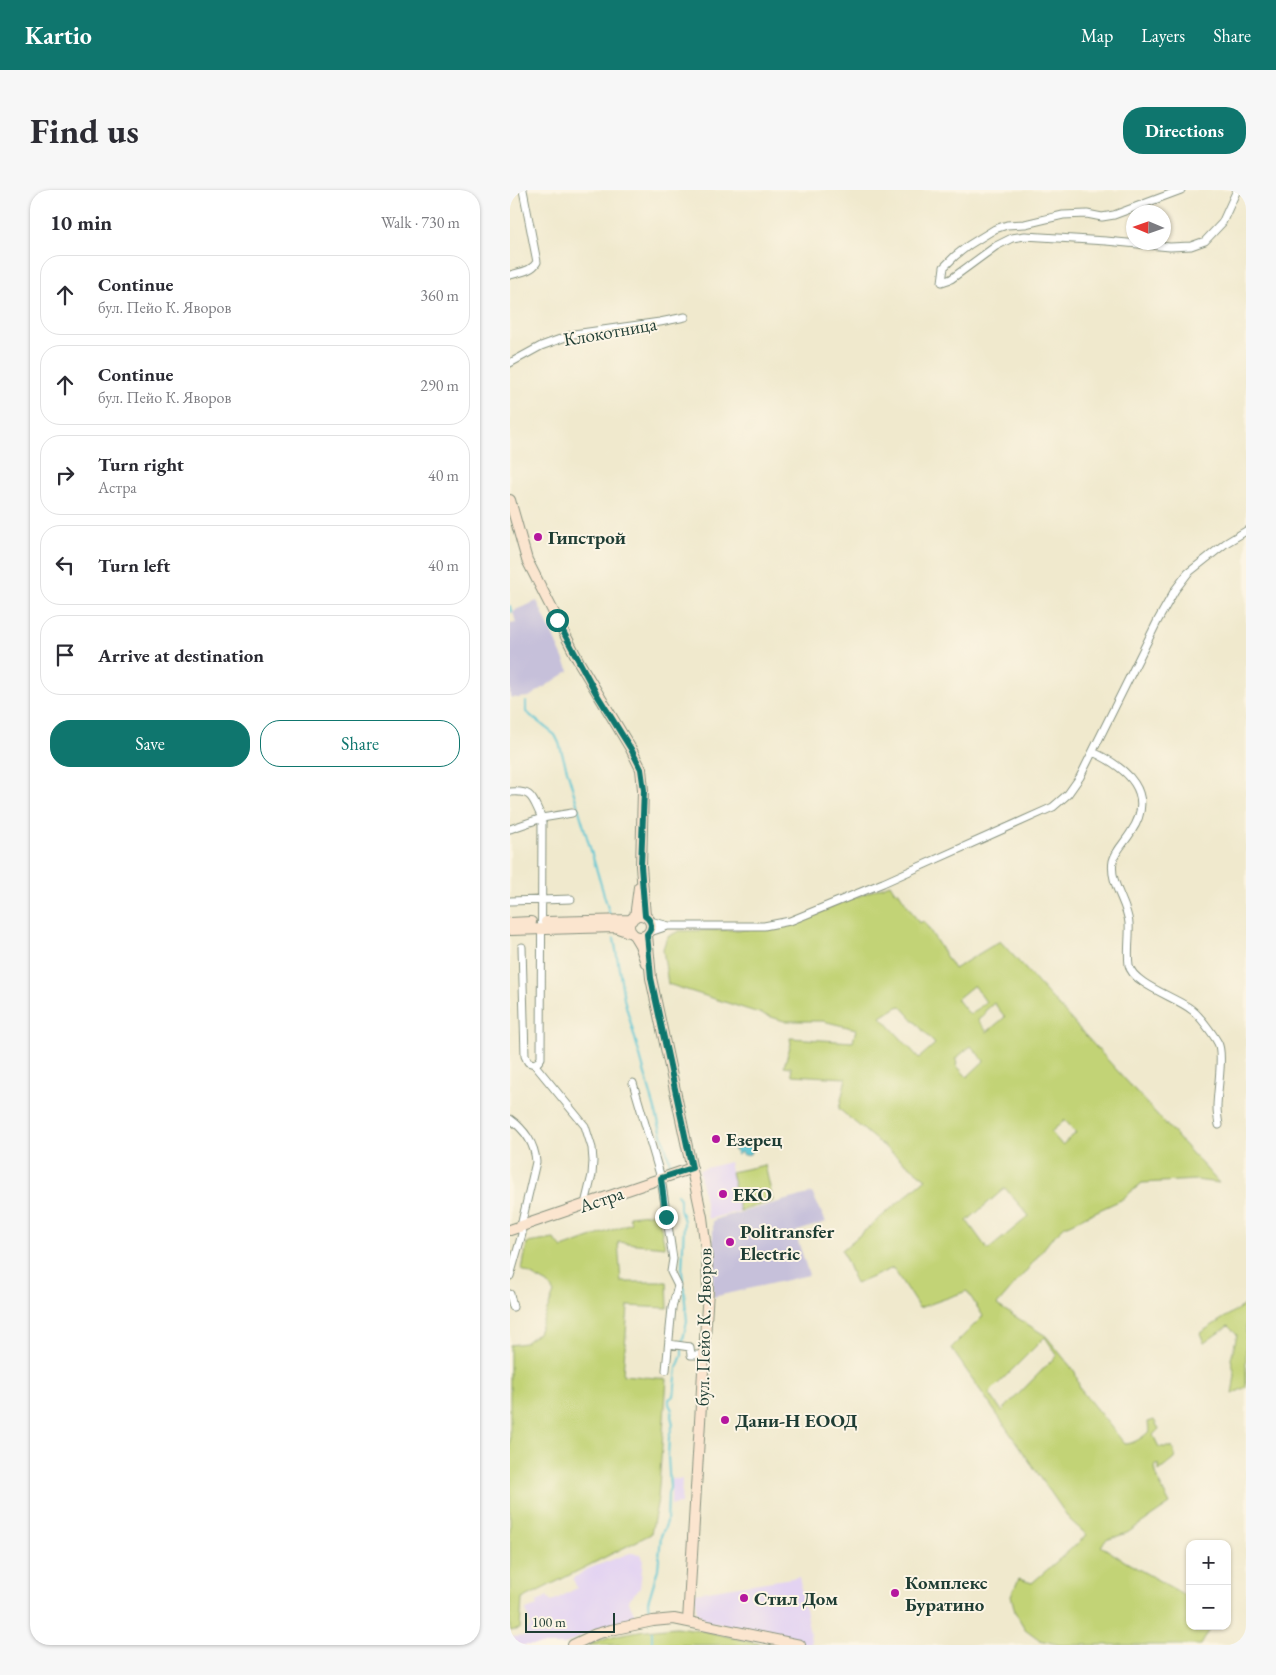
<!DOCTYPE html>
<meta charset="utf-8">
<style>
body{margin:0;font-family:"EB Garamond",serif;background:#f7f7f7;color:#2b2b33}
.controls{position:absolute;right:15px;bottom:15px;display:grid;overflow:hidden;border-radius:10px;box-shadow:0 1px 4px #0004}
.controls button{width:45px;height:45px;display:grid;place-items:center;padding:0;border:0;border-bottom:1px solid #e1e1e2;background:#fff;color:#2b2b33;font:25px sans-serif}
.compass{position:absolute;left:616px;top:15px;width:45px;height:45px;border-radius:50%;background:#fff;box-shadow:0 1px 4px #0004;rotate:272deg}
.scale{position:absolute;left:15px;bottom:12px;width:90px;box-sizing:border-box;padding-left:5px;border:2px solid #1f3d34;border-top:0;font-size:14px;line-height:18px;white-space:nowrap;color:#1f3d34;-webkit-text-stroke:4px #fcf5e5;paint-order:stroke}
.stop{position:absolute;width:15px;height:15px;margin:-11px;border:4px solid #0f766e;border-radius:50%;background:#fff}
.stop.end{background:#0f766e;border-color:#fff;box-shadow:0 1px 5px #0008}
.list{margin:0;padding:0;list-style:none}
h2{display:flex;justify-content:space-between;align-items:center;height:65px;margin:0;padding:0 20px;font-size:21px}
h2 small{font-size:16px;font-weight:400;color:#7c7c81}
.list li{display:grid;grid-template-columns:32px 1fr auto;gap:15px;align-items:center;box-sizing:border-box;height:80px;margin:0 10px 10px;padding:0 10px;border:1px solid #e1e1e2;border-radius:20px}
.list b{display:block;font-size:19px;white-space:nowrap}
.list p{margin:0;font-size:16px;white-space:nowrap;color:#7c7c81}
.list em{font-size:16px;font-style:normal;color:#7c7c81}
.actions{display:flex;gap:10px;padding:15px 20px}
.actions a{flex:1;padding:11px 0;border:1px solid #0f766e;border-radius:20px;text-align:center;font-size:18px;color:#0f766e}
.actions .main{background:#0f766e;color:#fff}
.icon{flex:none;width:28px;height:28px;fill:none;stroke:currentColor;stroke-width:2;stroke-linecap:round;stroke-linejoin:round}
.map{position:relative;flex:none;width:736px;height:1455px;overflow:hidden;border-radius:20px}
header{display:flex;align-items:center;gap:30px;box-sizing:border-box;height:70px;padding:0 25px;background:#0f766e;color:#fff}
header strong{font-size:24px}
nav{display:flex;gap:28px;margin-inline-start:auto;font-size:18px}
.intro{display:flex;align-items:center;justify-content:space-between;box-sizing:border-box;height:120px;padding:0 30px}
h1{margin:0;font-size:35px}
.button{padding:12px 22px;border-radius:20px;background:#0f766e;color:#fff;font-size:18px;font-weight:700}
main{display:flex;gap:30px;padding:0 30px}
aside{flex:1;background:#fff;border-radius:20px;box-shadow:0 1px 4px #0004}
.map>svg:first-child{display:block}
</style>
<header>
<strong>Kartio</strong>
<nav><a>Map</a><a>Layers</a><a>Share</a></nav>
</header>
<div class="intro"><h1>Find us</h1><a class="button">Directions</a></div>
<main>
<aside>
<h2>10 min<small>Walk · 730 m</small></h2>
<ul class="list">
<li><svg class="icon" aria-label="ahead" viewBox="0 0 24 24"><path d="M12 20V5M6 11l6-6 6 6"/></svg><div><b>Continue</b><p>бул. Пейо К. Яворов</p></div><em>360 m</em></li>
<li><svg class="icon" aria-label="ahead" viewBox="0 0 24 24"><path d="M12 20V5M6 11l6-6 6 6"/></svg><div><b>Continue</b><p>бул. Пейо К. Яворов</p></div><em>290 m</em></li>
<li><svg class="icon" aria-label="right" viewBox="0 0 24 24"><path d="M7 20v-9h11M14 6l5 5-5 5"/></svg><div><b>Turn right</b><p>Астра</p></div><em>40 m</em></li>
<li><svg class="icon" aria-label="left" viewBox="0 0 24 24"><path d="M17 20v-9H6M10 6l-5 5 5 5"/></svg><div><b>Turn left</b></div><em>40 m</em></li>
<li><svg class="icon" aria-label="arrive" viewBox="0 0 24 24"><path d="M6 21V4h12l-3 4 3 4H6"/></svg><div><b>Arrive at destination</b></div></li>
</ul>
<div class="actions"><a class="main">Save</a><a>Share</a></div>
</aside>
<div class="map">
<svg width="736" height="1455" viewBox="0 0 736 1455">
<rect width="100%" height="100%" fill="#fcf5e5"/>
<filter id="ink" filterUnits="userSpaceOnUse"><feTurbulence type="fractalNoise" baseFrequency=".02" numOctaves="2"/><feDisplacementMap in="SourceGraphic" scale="10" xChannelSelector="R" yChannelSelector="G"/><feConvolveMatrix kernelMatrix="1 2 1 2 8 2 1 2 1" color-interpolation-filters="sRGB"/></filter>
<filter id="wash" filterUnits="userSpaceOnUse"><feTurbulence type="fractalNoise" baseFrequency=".0096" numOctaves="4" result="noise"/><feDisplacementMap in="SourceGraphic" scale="20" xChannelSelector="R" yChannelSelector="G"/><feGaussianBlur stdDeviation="1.12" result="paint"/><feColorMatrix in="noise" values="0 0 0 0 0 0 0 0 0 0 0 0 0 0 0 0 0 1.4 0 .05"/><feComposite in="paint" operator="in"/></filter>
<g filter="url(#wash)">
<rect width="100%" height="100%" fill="#f0e9cd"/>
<path fill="#e3d3f2" d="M219,972L230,1021L198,1029L189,980Z
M161,1289H172L171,1314L161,1315Z
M120,1363L131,1364L133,1369L130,1398L118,1410L126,1427L84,1439L54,1455H0V1447L17,1446L15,1442L21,1436L16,1420L27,1416L26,1413L37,1406L41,1412L67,1398L63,1389L75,1380Z
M289,1387L302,1455L195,1431L187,1422L184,1403Z"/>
<path fill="#c6c0da" d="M27,411L59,481L19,507L8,508L0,507V434L6,433L3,421Z
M302,1003L316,1032L285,1042L299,1085L203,1107V1031L209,1028Z"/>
<path fill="#c2d376" stroke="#708855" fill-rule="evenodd" d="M380,694L385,702L388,701L409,733L414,731L444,779L490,751L709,993L686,990L632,993L611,1010L555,1036L542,1048L517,1080L487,1115L536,1146L565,1182L570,1199L615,1254C623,1254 634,1247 639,1241L638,1232L644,1230L649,1239L643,1245L649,1257H662L665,1265L664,1269L649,1281V1275L645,1274C645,1289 654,1302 660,1314L617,1343L596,1350L591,1356L616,1372L680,1408V1436H702L691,1455H550L530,1450L515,1439L505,1422L501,1405L509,1389L522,1393L577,1345L560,1330L441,1158L473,1126L457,1101L409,1118L383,1078L346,1094L332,1060L416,989L372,955L329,919L336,888L282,885L281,877L274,876L281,854L280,848L343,852L346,839L313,831H274L158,794L153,759L157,747L169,741L256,739L274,737L291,732L325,715ZM464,795L476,812L460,825L447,809ZM484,813L495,827L477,842L468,830L475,824V821ZM391,816L425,854L409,868L371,827L387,817ZM461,856L474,871L457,887L446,875L447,872L445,869ZM555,930L566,943L552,955L541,942ZM495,998L519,1026L478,1060L457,1031ZM535,1147L547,1165L492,1221L479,1203Z
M255,975L263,1011L230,1021L221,982Z
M148,1023L155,1057L108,1052L111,1092H157L158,1118L118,1116L113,1185L157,1189L148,1309L141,1344L12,1409L10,1439L0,1441V1155L15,1153L28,1143L44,1103L38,1094L12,1080L17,1053L44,1049L52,1058L121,1033L119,1026Z
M736,1114V1197L722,1204L725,1185L721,1169L727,1145L718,1136L694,1153L690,1143Z
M166,1437L190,1440L255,1455H78C105,1442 137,1440 166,1437Z"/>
<path fill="#5bc6d4" stroke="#3d8284" d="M231,953V956L233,958L236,957L237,954L240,955L242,962L240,964L234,965L230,962L228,965L226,964L227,961H224L223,955Z"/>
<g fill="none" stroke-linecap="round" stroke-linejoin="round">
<path stroke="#5bc6d4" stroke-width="2" d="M0,416L1,422
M16,512V522L45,545L49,553L100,725
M104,748L114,809L160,973
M167,1004L170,1009V1019L174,1031L172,1082L177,1131L172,1154
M139,1422L138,1412L148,1379L151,1346L157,1332L158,1303L160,1298L158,1267L159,1247L163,1234L161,1226L162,1220L159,1214V1209L164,1206L167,1178L172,1165V1159
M142,1441V1455"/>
</g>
</g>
<g filter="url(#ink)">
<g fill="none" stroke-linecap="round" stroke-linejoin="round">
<g stroke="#889380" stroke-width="9">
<path id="street" d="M671,0L604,25L592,27L577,24L553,25L515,34L497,35L485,39L459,55L445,66L434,77L432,92L441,89L486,56L502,48L515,46L596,51L660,57L681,56L695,51L712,33L727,0
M0,85C10,82 22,81 27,72L13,0
M0,173L31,156L64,144L150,132L175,127
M583,562C617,578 647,603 621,642C616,651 605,661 603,671C599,693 617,712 619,733C620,747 617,761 619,775C622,794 668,808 682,820C690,826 703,844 708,853C714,864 707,902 707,917C707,923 708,929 709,935
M0,602C24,600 22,609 32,628L31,868L28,872L24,874L18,872L15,866L12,757
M0,639L32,628L62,623
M0,711L61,709
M140,731L159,736H254L280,731L373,693L543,617L558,604L570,587L648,430L665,400L678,383L716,353L736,341
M140,742L158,736
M24,874L75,936L82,958L83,971L82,985L75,1014
M123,893L151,988L163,1069L161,1082L168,1096L162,1118L156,1180
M0,929C14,939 25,954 26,972L11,1036L12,1044L0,1086
M0,1104L3,1117
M159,1154L180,1157L181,1165H194"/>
</g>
<g stroke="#889380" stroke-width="12">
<path id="secondary" d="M0,310L17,370L69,472L121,559L131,579L133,600L131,676L135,726
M119 736a11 11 0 1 1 22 0a11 11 0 1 1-22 0Z
M125,727L129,697
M36,732L122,730
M0,733L21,732
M0,740L105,737L122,743
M124,745L130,755L136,773
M137,745L141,788L192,1027L197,1068L198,1100L194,1165L178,1431
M0,1040L182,978
M63,1455L86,1444L101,1440L143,1431L164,1429L290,1455"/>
</g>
<use href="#street" stroke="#fff" stroke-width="7"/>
<use href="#secondary" stroke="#fbe5cf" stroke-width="10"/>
</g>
</g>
<g fill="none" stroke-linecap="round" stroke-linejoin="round" filter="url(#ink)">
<path stroke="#0f766e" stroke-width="6" d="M47,430L86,503L121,559L131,579L134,600L131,676L135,726C142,731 143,738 137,744L141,788L182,978L151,988L156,1027"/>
</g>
<g fill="#b5179e" stroke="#fcf5e5" stroke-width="2">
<circle cx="28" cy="347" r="5"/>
<circle cx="206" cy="949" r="5"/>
<circle cx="213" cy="1004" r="5"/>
<circle cx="220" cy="1052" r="5"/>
<circle cx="215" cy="1230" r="5"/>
<circle cx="385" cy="1403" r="5"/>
<circle cx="234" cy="1408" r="5"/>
</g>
<g text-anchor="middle" stroke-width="4" stroke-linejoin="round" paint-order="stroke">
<g font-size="19" fill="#1f3d34" stroke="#fcf5e5">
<text transform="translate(100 141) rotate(-10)" y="7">Клокотница</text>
<text transform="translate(91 1009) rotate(-19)" y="7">Астра</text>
<text transform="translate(193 1137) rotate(-89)" y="7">бул. Пейо К. Яворов</text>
</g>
<g font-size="19" font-weight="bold" fill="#1f3d34" stroke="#fcf5e5" text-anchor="start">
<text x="38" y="354">Гипстрой</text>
<text x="216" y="956">Езерец</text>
<text x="223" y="1011">EKO</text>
<text x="230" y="1048">Politransfer<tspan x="230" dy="22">Electric</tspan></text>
<text x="225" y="1237">Дани-Н ЕООД</text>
<text x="395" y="1399">Комплекс<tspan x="395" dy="22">Буратино</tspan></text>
<text x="244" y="1415">Стил Дом</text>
</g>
</g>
</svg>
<div class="controls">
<button>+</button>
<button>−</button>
</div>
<svg class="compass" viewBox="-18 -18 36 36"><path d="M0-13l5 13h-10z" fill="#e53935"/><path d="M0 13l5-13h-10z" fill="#7c7c81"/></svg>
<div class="scale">100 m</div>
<div class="stop" style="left:47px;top:430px"></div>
<div class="stop end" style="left:156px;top:1027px"></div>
</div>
</main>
